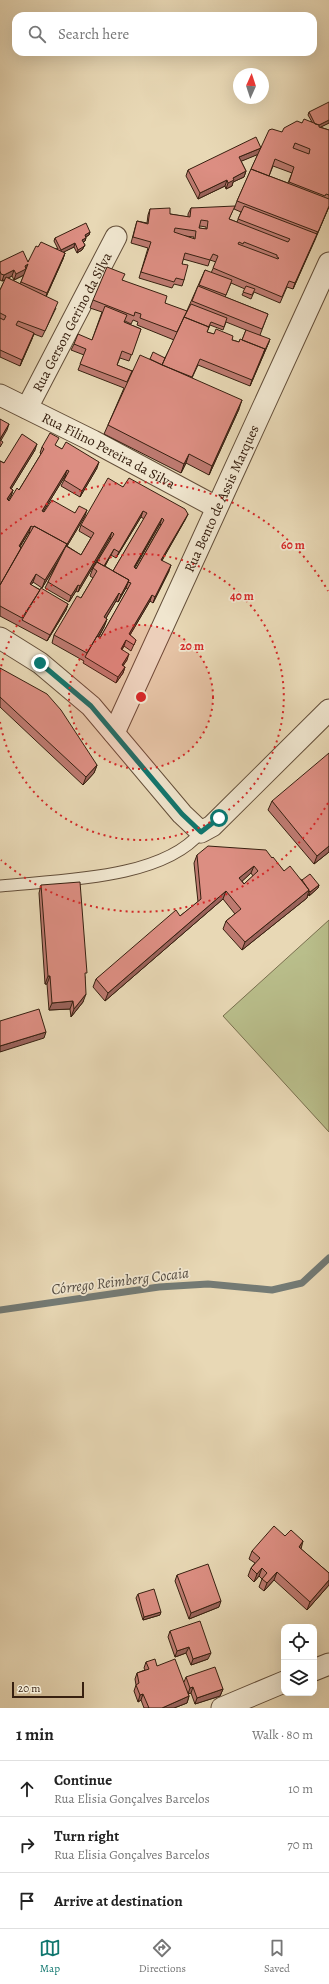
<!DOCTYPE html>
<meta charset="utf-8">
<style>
body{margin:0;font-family:Alegreya,serif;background:#f2f2f2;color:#222}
.controls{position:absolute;right:12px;bottom:12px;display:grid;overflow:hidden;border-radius:8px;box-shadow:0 4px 16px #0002}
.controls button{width:36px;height:36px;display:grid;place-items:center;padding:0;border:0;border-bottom:1px solid #e0e0e0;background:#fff;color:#222;font:20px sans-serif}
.compass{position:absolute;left:233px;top:68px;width:36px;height:36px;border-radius:50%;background:#fff;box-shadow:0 4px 16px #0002;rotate:3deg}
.scale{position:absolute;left:12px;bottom:10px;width:72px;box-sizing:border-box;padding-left:4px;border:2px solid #372010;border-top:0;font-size:11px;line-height:14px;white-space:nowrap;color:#372010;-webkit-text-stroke:3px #f0e6cf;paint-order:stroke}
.stop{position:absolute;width:12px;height:12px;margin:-9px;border:3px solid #0f766e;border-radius:50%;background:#fff}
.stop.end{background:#0f766e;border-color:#fff;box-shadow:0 1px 4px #0008}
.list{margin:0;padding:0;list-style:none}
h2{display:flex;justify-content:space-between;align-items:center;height:52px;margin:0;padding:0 16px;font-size:17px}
h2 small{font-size:13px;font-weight:400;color:#767676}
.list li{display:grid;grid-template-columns:26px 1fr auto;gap:12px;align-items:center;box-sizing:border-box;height:56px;padding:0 16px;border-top:1px solid #e0e0e0}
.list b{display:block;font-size:15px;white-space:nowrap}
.list p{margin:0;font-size:13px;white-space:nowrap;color:#767676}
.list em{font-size:13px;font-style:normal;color:#767676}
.icon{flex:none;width:22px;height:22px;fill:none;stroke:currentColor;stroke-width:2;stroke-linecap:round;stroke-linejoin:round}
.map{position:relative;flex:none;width:329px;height:1708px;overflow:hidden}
.search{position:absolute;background:#fff;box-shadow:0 4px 16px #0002;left:12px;right:12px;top:12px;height:44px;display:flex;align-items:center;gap:10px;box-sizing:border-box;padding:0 14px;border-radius:12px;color:#767676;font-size:15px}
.sheet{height:220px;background:#fff}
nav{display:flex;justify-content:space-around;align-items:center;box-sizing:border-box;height:56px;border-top:1px solid #e0e0e0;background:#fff;font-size:11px;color:#767676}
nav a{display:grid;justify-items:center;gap:2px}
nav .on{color:#0f766e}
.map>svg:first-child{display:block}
</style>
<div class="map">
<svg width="329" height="1708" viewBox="0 0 329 1708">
<rect width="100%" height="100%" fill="#e8d8b5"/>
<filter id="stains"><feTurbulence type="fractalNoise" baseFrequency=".005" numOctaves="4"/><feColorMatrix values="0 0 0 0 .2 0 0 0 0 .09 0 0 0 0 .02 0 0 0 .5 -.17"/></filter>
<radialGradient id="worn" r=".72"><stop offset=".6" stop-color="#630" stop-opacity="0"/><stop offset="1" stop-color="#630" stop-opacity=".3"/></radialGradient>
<path fill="#b9be8b" stroke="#786f4e" d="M329,920V1132L223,1016Z"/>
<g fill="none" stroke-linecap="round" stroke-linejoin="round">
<path stroke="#747b75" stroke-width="7" d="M0,1310L159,1287L208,1284L272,1290L302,1283L329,1258"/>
<g stroke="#634e39" stroke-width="13">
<path id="lane" d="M0,886C57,880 162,880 201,832"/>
</g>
<g stroke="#634e39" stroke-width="23">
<g id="street">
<path id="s1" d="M0,395L93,441L216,507"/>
<path id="s2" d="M27,408L116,237"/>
<path d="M0,638L40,663L91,706L182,814L201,832L212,826L329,710"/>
<path id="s3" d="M114,733L329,263"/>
<path d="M314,1670L329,1664"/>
<path d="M222,1708L284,1682"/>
</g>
</g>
<use href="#lane" stroke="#f0e6cf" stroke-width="11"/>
<use href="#street" stroke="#f0e6cf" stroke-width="21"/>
</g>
<path fill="#bd7a70" stroke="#372010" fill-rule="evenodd" d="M309,112L329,123L320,127L329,130V207L293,289L287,287L280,303L254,292L251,299L242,295L245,289L231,283L225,297L268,314L260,335L269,342L250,386L198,365L192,378L239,409L209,475L186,463L181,473L104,434L108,425L124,388L78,370L84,355L71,350L74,344L92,340L102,312L90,308L93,300L122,280L165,303L185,315L205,270L211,273L216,262L210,260L208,266L183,259L182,264L184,280L182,286L174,284L172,288L139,278L148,248L131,243L135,228L137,221L147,223L148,215L150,209L170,214L188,217V214L191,208L232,212L229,219L237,222L241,212L234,209L237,201L258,154L241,161L246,171L244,177L233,182L232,186L226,189L225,186L198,199L186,176L188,170L261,148L282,132L302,123L312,122L308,115ZM273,166L292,173L288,183L269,176ZM200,226L206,227V229L199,228ZM185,236L194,237L193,239ZM133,320L138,322L137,325L174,340L165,358L150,359L132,371L117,365L120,358L129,361L141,329L124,322L125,321L131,324ZM226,322L246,330L242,340L239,342L207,332L210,325L223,330Z
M90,232L89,235L86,237L85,241L83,242L85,245L82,250L77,253L74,247L63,252L65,253L63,259L46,297L56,308L42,337L34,334L20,366L0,357V290L5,280L2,281L0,280V262H28L38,247L58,249L54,241L55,238ZM24,275L20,284L8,278L12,276L14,280Z
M56,446L97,468L80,497L61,486L66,476H65L43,512H44L75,513L85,516L67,546L81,555L91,538L79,531L81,525L123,487L188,514L185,520L162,560L169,571L153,603L150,601L130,635L136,640L131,651L124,646L122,650L127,660L123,666L125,667L123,673L116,683L83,663L84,661L52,643L54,635L81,598L93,578L90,576L93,568L111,539L110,538L78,592L76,591L69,602L45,588L58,562L42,588L33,582L31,585L68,604L66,610L47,641L0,616V461L4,463L35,450L11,489L13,490L11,496L8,500L9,501L19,490L41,454L40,453L42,447ZM141,517L144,519L113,571L105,566L111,555L116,558ZM160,524L161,525L136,569L135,568ZM29,532L30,533L21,548L20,547ZM126,588L128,589L100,638L99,637L104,627L107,619L106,618L116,601L118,602Z
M0,668L97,765L94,773L83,785L0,707Z
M272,801L329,852L314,864L268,810Z
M197,855L272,858L284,871L302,880L319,885L318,888L309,896L308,894L307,898L242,950L223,929L226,921L235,914L223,899L105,1001L93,987L96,979L180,916L198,902L194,863ZM251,873L253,876L244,884L242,881Z
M41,885L85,977L83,1002L71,1017L70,1009L49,1010L47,984H45L39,893Z
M301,1549L329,1573V1585L307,1610L274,1580L264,1591L259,1587L262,1579L259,1576L254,1582L248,1576L251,1568L255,1563L249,1559L252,1551Z
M177,1575L219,1607L189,1619L175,1581Z
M138,1594L160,1615L143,1620L136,1598Z
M170,1631L208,1659L191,1665L186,1653L175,1657L168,1637Z
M146,1662L157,1666L184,1682L186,1677L223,1689L220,1696L195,1704L191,1693L188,1694L189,1696L187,1703L174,1708H144L141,1700L138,1702L134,1691L136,1685L135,1679L137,1673L145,1670L144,1668Z"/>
<path fill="#9a635b" stroke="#372010" d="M329,120V123L315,130L317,126Z
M261,148L259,154L237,163L239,157Z
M246,171L244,177L233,182L232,186L226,189L228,183L233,178Z
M227,180L225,186L198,199L200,193Z
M329,206L315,240L293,289L295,283Z
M90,232L89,235L83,238L85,235Z
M86,238L85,241L81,243L82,240Z
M75,243L74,247L60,254L61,250Z
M85,245L82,250L77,253L78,250Z
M65,253L63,259L45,299L47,293Z
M28,264L24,275L14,280L16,274L25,266Z
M14,270L12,276L2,281L4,275Z
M34,333L32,339L20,366L22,360Z
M270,339L269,342L250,386L252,380Z
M242,400L239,409L209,475L212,466Z
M9,424L7,430L0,442V439Z
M37,444L35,450L8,494L10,488Z
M189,454L186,463L181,473L184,464Z
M99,462L97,468L80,497L82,491Z
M67,470L65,476L40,517L42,511Z
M13,490L11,496L5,505L7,499Z
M87,510L85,516L42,588L45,580Z
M143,511L141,517L116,558L119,552Z
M188,514L185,520L159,566L161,560Z
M162,518L160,524L131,573L134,567Z
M31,526L29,532L16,552L19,546Z
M112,532L110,538L78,592L80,586Z
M114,549L111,555L101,573L103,567Z
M171,565L169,571L153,603L155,597Z
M36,574L33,582L27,592L30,584Z
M129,580L126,588L118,602L121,595Z
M78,585L76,591L69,602L71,596Z
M119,593L116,601L102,625L104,617Z
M152,595L150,601L127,640L129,634Z
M68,604L66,610L47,641L50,635Z
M107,619L104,627L86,658L87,653Z
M126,640L124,646L118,655L121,649Z
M129,654L127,660L119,671L122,665Z
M125,667L123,673L116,683L118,677Z
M97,765L94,773L83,785L86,777Z
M329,846V852L314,864L317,856Z
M254,866L251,873L237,886L239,878Z
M319,885L318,888L309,896L310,892Z
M309,890L307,898L242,950L245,942Z
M226,891L223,899L105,1001L108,993Z
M48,976H50L47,984H45Z
M86,994L83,1002L71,1017L74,1009Z
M73,1001L70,1009L49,1010L52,1003Z
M46,1032L44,1038L0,1052V1046Z
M303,1541L301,1549L299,1547Z
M262,1568L259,1576L254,1582L257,1574Z
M277,1572L274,1580L264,1591L267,1583Z
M329,1580V1585L307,1610L310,1602Z
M221,1601L219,1607L189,1619L191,1613Z
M161,1612L160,1615L143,1620L144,1617Z
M189,1647L186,1653L175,1657L177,1651Z
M211,1653L208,1659L191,1665L193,1659Z
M193,1687L191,1693L188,1694L190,1688Z
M223,1689L220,1696L195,1704L197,1698Z
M143,1694L141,1700L138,1702L140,1695Z
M189,1696L187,1703L174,1708H162Z"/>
<path fill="#dc8e82" stroke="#372010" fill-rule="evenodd" d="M329,102V120L319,125L315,124L309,112Z
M304,119L319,125V127L329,130V195L326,194L325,196L289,182L294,167L275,159L269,176L251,169L269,130L272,129L282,132L284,128L297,121L302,123ZM295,143L310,149L309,154L293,148Z
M256,137L261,148L239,157L246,171L233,178L234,180L228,183L227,180L200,193L188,170Z
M251,169L329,199V206L318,232L237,201Z
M235,206L229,219L288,242L290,239L238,219L244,206L317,234L295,283L289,281L282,297L213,268L218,256L213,254L210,260L185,253L182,264L188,265L184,280L176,278L174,282L141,272L151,242L133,237L137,221L148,224L150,209L170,208V214L190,217L191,208ZM201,220L208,221L207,229L199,228ZM175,228L196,231L195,239L174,232ZM239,242L243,244L244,242L277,255V257L279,258L278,259L238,244Z
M86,223L90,232L85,235L86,238L82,240L85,245L83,247L78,250L75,243L61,250L55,238Z
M41,242L65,253L47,293L21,282L28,264L25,266L26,269L16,274L14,270L4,275L1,274L0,271V262L23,251L28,262L36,246L38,247Z
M107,267L125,274L122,280L167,296L165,303L187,311L177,332L140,318L141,314L135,312L134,316L93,300Z
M205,270L232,280L226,295L199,285Z
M6,277L58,302L45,331L18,321L16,325L34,333L22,360L0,350V318L4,320L6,316L0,313V290Z
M198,286L268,314L262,329L192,301Z
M246,286L255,289L252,295L243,292Z
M191,304L227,318L224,327L211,322L208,328L209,327L184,317Z
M105,306L127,315L124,322L141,329L132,355L122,351L117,365L132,371L127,382L80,364L86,349L74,344L78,334L92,340Z
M184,317L209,327L207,332L214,334L216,329L233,336L232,340L239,342L240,339L265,349L252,380L200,359L192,377L162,365Z
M246,330L270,339L264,352L265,349L242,340Z
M153,352L165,358L162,365L150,359Z
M140,355L242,400L212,466L189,454L184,464L108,425Z
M0,419L9,424L0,439Z
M50,433L59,438L55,445L62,449L66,442L99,462L82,491L64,480L69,471L67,470L42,511L44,512L52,500L75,513L79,506L87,510L66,546L67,544L34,526L33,527L31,526L19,546L21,548L0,585V461L4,463L22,434L37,444L10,488L13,490L7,499L9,501L17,488L19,490L44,449L42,447Z
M0,440L3,442L0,447Z
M108,478L123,487L129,478L185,509L188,514L161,560L171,565L155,597L152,595L129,634L136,640L134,645L126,640L121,649L129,654L122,665L125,667L118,677L85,657L97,636L100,638L131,583L128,582L129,580L113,571L147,513L143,511L119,552L114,549L104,566L97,562L114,534L112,532L80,586L78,585L71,596L48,582L66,546L81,555L94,533L81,525ZM162,518L164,520L136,569L134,567Z
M34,526L67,544L45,580L36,574L30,584L40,590L22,618L0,606V585Z
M97,562L129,580L121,595L119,593L104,617L107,619L87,653L54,635L77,596L81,598L97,571L93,568Z
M41,588L68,604L50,635L22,620Z
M0,668L47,694L61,710L97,765L86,777L0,697Z
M329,753V846L317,856L272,801Z
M208,846L266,850L272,858L273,857L284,871L290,866L309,890L245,942L226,921L241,909L226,891L108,993L96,979L176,910L180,916L201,899L197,855ZM254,866L258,871L244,884L239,878Z
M310,874L319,885L310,892L309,891V890L302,880Z
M80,882L87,973H85L86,994L74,1009L73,1001L52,1003L50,976H48L41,885Z
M39,1009L46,1032L0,1046V1021Z
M274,1526L285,1536L291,1530L303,1541L299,1547L329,1573V1580L310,1602L277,1572L267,1583L262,1579L267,1573L262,1568L257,1574L251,1568L260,1558L252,1551Z
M208,1564L221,1601L191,1613L177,1575Z
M154,1589L161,1612L144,1617L138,1594Z
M200,1621L211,1653L193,1659L189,1647L177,1651L170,1631Z
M155,1659L157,1666L175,1659L189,1696L162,1708H148H149L143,1694L140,1695L136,1685L139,1683L137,1673L149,1669L146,1662Z
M215,1667L223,1689L197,1698L193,1687L190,1688L186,1677Z"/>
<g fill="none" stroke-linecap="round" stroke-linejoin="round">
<path stroke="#0f766e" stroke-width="5" d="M40,663L91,706L182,814L201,832L219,818"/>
</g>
<circle cx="141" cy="697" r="72" fill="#d62828" fill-opacity=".12"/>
<g fill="none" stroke="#d62828" stroke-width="2" stroke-dasharray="2 4">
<circle cx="141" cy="697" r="72"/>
<path d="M0 672A143 143 0 1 1 0 722"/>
<path d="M328 803A215 215 0 0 1 1 860M1 534A215 215 0 0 1 328 591"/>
</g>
<g text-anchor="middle" stroke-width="3.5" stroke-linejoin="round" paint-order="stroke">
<g font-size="14" fill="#372010" stroke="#f0e6cf">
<text dy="5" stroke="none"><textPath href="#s2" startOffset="97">Rua Gerson Gerino da Silva</textPath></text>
<text dy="5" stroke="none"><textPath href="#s1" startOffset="122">Rua Filino Pereira da Silva</textPath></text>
<text dy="5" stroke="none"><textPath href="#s3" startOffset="258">Rua Bento de Assis Marques</textPath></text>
</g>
<g font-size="15" font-style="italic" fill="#554d43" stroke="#f0e6cf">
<text transform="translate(120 1281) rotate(-7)" y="5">Córrego Reimberg Cocaia</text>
</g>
</g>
<circle cx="141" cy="697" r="6" fill="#d62828" stroke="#f0e6cf" stroke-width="2"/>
<g font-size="12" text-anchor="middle" font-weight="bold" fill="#d62828" stroke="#f0e6cf" stroke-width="3.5" stroke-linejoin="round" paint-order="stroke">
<text x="293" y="549">60 m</text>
<text x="242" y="600">40 m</text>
<text x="192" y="650">20 m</text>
</g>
<rect width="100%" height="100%" filter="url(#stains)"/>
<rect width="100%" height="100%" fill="url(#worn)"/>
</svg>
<div class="controls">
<button><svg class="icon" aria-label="locate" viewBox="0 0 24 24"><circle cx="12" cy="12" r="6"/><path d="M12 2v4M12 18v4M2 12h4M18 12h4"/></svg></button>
<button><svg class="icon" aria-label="layers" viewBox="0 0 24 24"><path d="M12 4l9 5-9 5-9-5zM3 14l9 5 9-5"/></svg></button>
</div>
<svg class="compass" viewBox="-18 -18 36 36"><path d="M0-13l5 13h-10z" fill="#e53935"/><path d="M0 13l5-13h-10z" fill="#767676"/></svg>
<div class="scale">20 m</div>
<div class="stop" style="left:219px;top:818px"></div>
<div class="stop end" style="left:40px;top:663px"></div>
<div class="search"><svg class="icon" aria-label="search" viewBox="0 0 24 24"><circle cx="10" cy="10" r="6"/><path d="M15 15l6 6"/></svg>Search here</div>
</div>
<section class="sheet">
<h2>1 min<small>Walk · 80 m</small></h2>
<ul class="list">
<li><svg class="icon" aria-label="ahead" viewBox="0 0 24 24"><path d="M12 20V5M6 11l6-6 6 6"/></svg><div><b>Continue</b><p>Rua Elisia Gonçalves Barcelos</p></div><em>10 m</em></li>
<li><svg class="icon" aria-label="right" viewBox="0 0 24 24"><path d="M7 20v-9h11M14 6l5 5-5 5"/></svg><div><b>Turn right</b><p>Rua Elisia Gonçalves Barcelos</p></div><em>70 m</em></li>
<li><svg class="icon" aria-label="arrive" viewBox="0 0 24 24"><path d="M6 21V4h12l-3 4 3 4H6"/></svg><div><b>Arrive at destination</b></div></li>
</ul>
</section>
<nav>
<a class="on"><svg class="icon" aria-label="map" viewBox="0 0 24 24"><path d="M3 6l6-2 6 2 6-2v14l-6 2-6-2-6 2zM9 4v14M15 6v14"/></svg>Map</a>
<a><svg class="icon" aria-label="directions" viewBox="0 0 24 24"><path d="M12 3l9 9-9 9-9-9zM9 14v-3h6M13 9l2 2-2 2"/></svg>Directions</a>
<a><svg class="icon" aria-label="saved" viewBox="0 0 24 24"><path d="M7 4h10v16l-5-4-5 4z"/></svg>Saved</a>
</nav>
